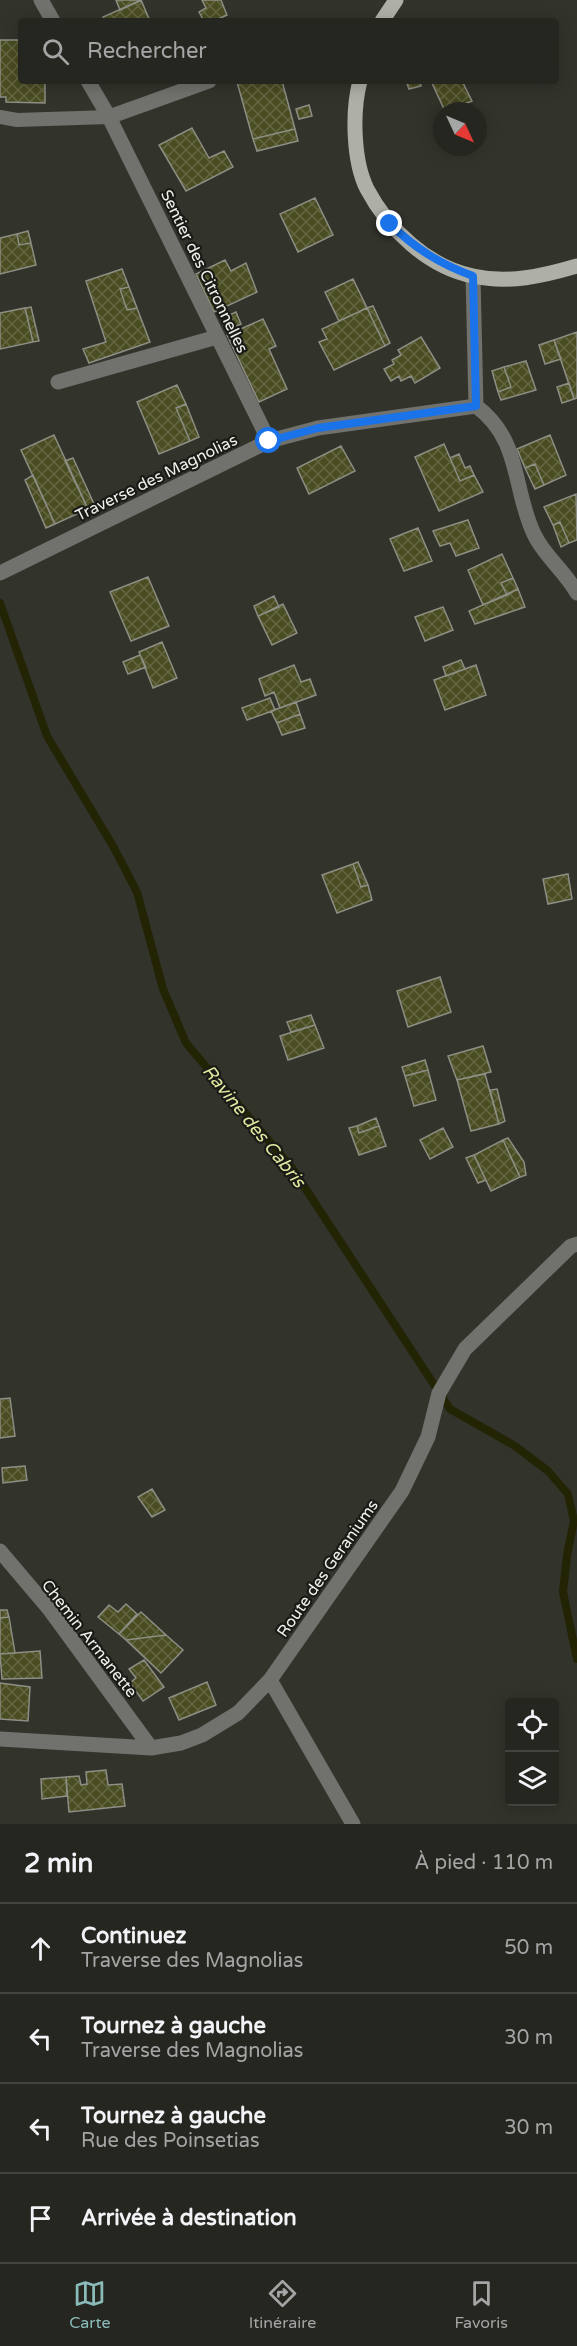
<!DOCTYPE html>
<html lang="fr">
<meta charset="utf-8">
<style>
body{margin:0;font-family:"Varela Round",sans-serif;background:#2e2e29;color:#f1f3f6}
.controls{position:absolute;right:18px;bottom:18px;display:grid;overflow:hidden;border-radius:6px;box-shadow:0 3px 15px #0003}
.controls button{width:54px;height:54px;display:grid;place-items:center;padding:0;border:0;border-bottom:2px solid #42433e;background:#262620;color:#f1f3f6;font:30px sans-serif}
.compass{position:absolute;left:433px;top:102px;width:54px;height:54px;border-radius:50%;background:#262620;box-shadow:0 3px 15px #0003;rotate:134deg}
.stop{position:absolute;width:18px;height:18px;margin:-14px;border:4px solid #1a73e8;border-radius:50%;background:#fff}
.stop.end{background:#1a73e8;border-color:#fff;box-shadow:0 2px 6px #0008}
.list{margin:0;padding:0;list-style:none}
h2{display:flex;justify-content:space-between;align-items:center;height:78px;margin:0;padding:0 24px;font-size:26px}
h2 small{font-size:20px;font-weight:400;color:#a4a5a5}
.list li{display:grid;grid-template-columns:39px 1fr auto;gap:18px;align-items:center;box-sizing:border-box;height:90px;padding:0 24px;border-top:2px solid #42433e}
.list b{display:block;font-size:22px;white-space:nowrap}
.list p{margin:0;font-size:20px;white-space:nowrap;color:#a4a5a5}
.list em{font-size:20px;font-style:normal;color:#a4a5a5}
.icon{flex:none;width:33px;height:33px;fill:none;stroke:currentColor;stroke-width:2;stroke-linecap:round;stroke-linejoin:round}
.map{position:relative;flex:none;width:577px;height:1824px;overflow:hidden}
.search{position:absolute;background:#262620;box-shadow:0 3px 15px #0003;left:18px;right:18px;top:18px;height:66px;display:flex;align-items:center;gap:15px;box-sizing:border-box;padding:0 21px;border-radius:6px;color:#a4a5a5;font-size:22px}
.sheet{height:438px;background:#262620}
nav{display:flex;justify-content:space-around;align-items:center;box-sizing:border-box;height:84px;border-top:2px solid #42433e;background:#262620;font-size:16px;color:#a4a5a5}
nav a{display:grid;justify-items:center;gap:3px}
nav .on{color:#8bbbb9}
.map>svg:first-child{display:block}
</style>
<div class="map">
<svg width="577" height="1824" viewBox="0 0 577 1824">
<defs>
<pattern id="building-cross-hatch" width="8" height="8" patternUnits="userSpaceOnUse" patternTransform="scale(1.5)"><rect width="8" height="8" fill="#4a4c22"/><path d="M0 0l8 8M0 8l8-8" fill="none" stroke="#656642"/></pattern>
</defs>
<rect width="100%" height="100%" fill="#32332b"/>
<g fill="none" stroke-linecap="round" stroke-linejoin="round">
<path stroke="#232404" stroke-width="8" d="M0,603L47,736L113,846L137,892L163,989L186,1043L292,1168L450,1409L515,1446L548,1471L568,1494L574,1521L567,1555L563,1592L577,1659"/>
</g>
<path fill="url(#building-cross-hatch)" stroke="#8d8e84" stroke-width="1.5" d="M116,0H142L120,10Z
M141,0L150,21H105L103,17Z
M202,0H221L227,15L214,21H204L199,12L206,8Z
M0,40H21V81H45V103L6,102V97H0Z
M240,81H282L295,129L253,139L237,82Z
M406,81H420L421,86L409,89Z
M431,81H462L472,101L445,111Z
M309,105L312,116L299,119L296,109Z
M192,128L209,158L224,151L233,167L186,191L159,145Z
M295,129L298,141L257,151L253,139Z
M315,198L333,235L298,252L280,214Z
M28,231L31,243L19,245L17,234Z
M17,234L19,245L31,243L36,265L0,274V238Z
M225,260L231,271L246,263L257,292L214,312L196,274Z
M122,269L129,287L120,289L127,310L137,308L150,342L89,363L83,349L106,342L86,281Z
M353,279L367,308L339,321L325,292Z
M129,287L137,308L127,310L120,289Z
M373,306L390,343L385,346L367,308Z
M31,307L39,341L33,342L25,308Z
M25,308L33,342L0,349V313Z
M367,308L385,346L334,370L319,342L327,339L322,329Z
M236,312L241,324L227,330L224,321L229,319L227,316Z
M263,319L276,346L269,349L287,389L259,402L227,335Z
M577,332V398L574,399L554,340Z
M421,337L440,368L415,383L411,376L401,381L399,376L391,381L384,369L394,364L392,360L401,355L398,350Z
M554,340L561,359L545,364L539,345Z
M526,361L536,390L501,400L498,392L511,387L504,367Z
M504,367L511,387L498,392L492,371Z
M569,383L574,399L562,403L557,387Z
M177,385L186,404L176,408L190,441L159,454L137,402Z
M186,404L199,437L190,441L176,408Z
M54,435L88,509L55,524L21,450Z
M550,435L566,475L544,485L535,464L525,468L517,449Z
M444,444L460,481L474,475L483,492L439,511L415,457Z
M341,446L355,471L309,494L297,468Z
M459,454L465,468L470,466L474,475L460,481L450,458Z
M73,458L95,506L88,509L65,461Z
M535,464L544,485L535,489L525,468Z
M33,475L55,524L46,528L25,480Z
M576,494L577,540L569,543L560,522L553,525L544,507Z
M468,520L479,548L456,556L450,543L440,546L433,531Z
M560,522L569,543L561,547L553,525Z
M418,528L432,561L404,571L390,539Z
M502,554L513,578L501,583L507,595L483,605L468,570Z
M148,577L169,626L131,641L110,592Z
M513,578L518,589L507,595L501,583Z
M518,589L525,607L475,624L469,611Z
M274,596L279,607L258,616L254,606Z
M283,604L297,633L272,645L258,616Z
M443,607L453,630L425,641L415,617Z
M162,642L177,678L153,688L139,652Z
M140,655L146,667L128,674L123,662Z
M461,660L465,669L446,676L443,667Z
M294,665L301,682L310,679L316,695L280,708L274,692L265,696L259,679Z
M476,665L486,695L445,710L434,680Z
M270,698L275,710L247,720L242,708Z
M296,702L300,714L277,723L271,711Z
M300,714L305,728L282,735L277,723Z
M358,862L368,885L361,887L353,864Z
M353,864L361,887L368,885L372,900L337,913L322,875Z
M568,874L572,899L548,904L543,879Z
M440,977L451,1012L408,1027L397,991Z
M311,1015L315,1025L291,1032L287,1022Z
M315,1025L324,1048L288,1060L280,1036Z
M483,1046L491,1072L457,1080L448,1056Z
M425,1060L428,1070L405,1076L402,1067Z
M428,1070L436,1100L414,1106L405,1076Z
M485,1074L499,1124L471,1131L457,1080Z
M497,1089L505,1121L499,1124L490,1090Z
M376,1118L379,1126L359,1133L357,1126Z
M357,1126L359,1133L379,1126L386,1146L359,1155L349,1128Z
M443,1128L453,1147L430,1159L420,1140Z
M508,1138L524,1162L526,1175L520,1177L503,1140Z
M503,1140L520,1177L491,1191L474,1155Z
M474,1155L486,1180L478,1183L466,1158Z
M10,1398L15,1436L0,1438V1399Z
M25,1466L27,1480L3,1483L2,1468Z
M152,1489L165,1510L152,1517L138,1497Z
M126,1604L137,1614L119,1634L98,1617L109,1605L118,1612Z
M0,1610H7L9,1617L0,1618Z
M141,1612L166,1635L126,1640L119,1634Z
M9,1617L15,1653L0,1654V1618Z
M166,1635L183,1650L161,1673L126,1640Z
M40,1651L42,1678L2,1679L0,1654Z
M144,1660L164,1687L143,1701L130,1683L136,1678L129,1669Z
M207,1682L216,1705L179,1720L169,1698Z
M0,1683L30,1687L28,1721L0,1719Z
M106,1770L108,1785L122,1784L125,1806L69,1812L66,1777L79,1776L81,1785L87,1784L86,1772Z
M66,1777L67,1796L42,1799L41,1779Z"/>
<g fill="none" stroke-linecap="round" stroke-linejoin="round">
<path stroke="#71716d" stroke-width="14" d="M0,117L17,120L109,117"/>
<path stroke="#71716d" stroke-width="15" d="M41,0L53,21
M88,81L109,117L209,81
M109,117L269,441
M473,276L476,406
M58,382L217,337
M0,573L269,441L318,428L476,406C522,440 512,488 534,534C544,556 565,571 577,593
M0,1551L50,1610L151,1748
M270,1680L353,1824
M0,1739L151,1748L181,1743L202,1735L238,1713L270,1680L402,1491L428,1437L439,1393L465,1349L571,1246L577,1244"/>
<path stroke="#aeafa6" stroke-width="15" d="M382,21L396,0
M360,81C352,111 353,161 367,189C388,229 428,267 473,276C509,284 543,276 577,266"/>
</g>
<g fill="none" stroke-linecap="round" stroke-linejoin="round">
<path stroke="#1a73e8" stroke-width="8" d="M269,441L318,428L476,406L473,276C440,264 416,249 390,224"/>
</g>
<g text-anchor="middle" stroke-width="4.5" stroke-linejoin="round" paint-order="stroke">
<g font-size="16" fill="#f1f1ec" stroke="#1a1a17">
<text transform="translate(205 271) rotate(64)" y="6">Sentier des Citronnelles</text>
<text transform="translate(156 477) rotate(-26)" y="6">Traverse des Magnolias</text>
<text transform="translate(327 1568) rotate(-55)" y="6">Route des Geraniums</text>
<text transform="translate(90 1638) rotate(52)" y="6">Chemin Armanette</text>
</g>
<g font-size="18" font-style="italic" fill="#e3e8a0" stroke="#1a1a17">
<text transform="translate(254 1126) rotate(51)" y="6">Ravine des Cabris</text>
</g>
</g>
</svg>
<div class="controls">
<button><svg class="icon" aria-label="locate" viewBox="0 0 24 24"><circle cx="12" cy="12" r="6"/><path d="M12 2v4M12 18v4M2 12h4M18 12h4"/></svg></button>
<button><svg class="icon" aria-label="layers" viewBox="0 0 24 24"><path d="M12 4l9 5-9 5-9-5zM3 14l9 5 9-5"/></svg></button>
</div>
<svg class="compass" viewBox="-18 -18 36 36"><path d="M0-13l5 13h-10z" fill="#e53935"/><path d="M0 13l5-13h-10z" fill="#a4a5a5"/></svg>
<div class="stop" style="left:269px;top:441px"></div>
<div class="stop end" style="left:390px;top:224px"></div>
<div class="search"><svg class="icon" aria-label="search" viewBox="0 0 24 24"><circle cx="10" cy="10" r="6"/><path d="M15 15l6 6"/></svg>Rechercher</div>
</div>
<section class="sheet">
<h2>2 min<small>À pied · 110 m</small></h2>
<ul class="list">
<li><svg class="icon" aria-label="ahead" viewBox="0 0 24 24"><path d="M12 20V5M6 11l6-6 6 6"/></svg><div><b>Continuez</b><p>Traverse des Magnolias</p></div><em>50 m</em></li>
<li><svg class="icon" aria-label="left" viewBox="0 0 24 24"><path d="M17 20v-9H6M10 6l-5 5 5 5"/></svg><div><b>Tournez à gauche</b><p>Traverse des Magnolias</p></div><em>30 m</em></li>
<li><svg class="icon" aria-label="left" viewBox="0 0 24 24"><path d="M17 20v-9H6M10 6l-5 5 5 5"/></svg><div><b>Tournez à gauche</b><p>Rue des Poinsetias</p></div><em>30 m</em></li>
<li><svg class="icon" aria-label="arrive" viewBox="0 0 24 24"><path d="M6 21V4h12l-3 4 3 4H6"/></svg><div><b>Arrivée à destination</b></div></li>
</ul>
</section>
<nav>
<a class="on"><svg class="icon" aria-label="map" viewBox="0 0 24 24"><path d="M3 6l6-2 6 2 6-2v14l-6 2-6-2-6 2zM9 4v14M15 6v14"/></svg>Carte</a>
<a><svg class="icon" aria-label="directions" viewBox="0 0 24 24"><path d="M12 3l9 9-9 9-9-9zM9 14v-3h6M13 9l2 2-2 2"/></svg>Itinéraire</a>
<a><svg class="icon" aria-label="saved" viewBox="0 0 24 24"><path d="M7 4h10v16l-5-4-5 4z"/></svg>Favoris</a>
</nav>
